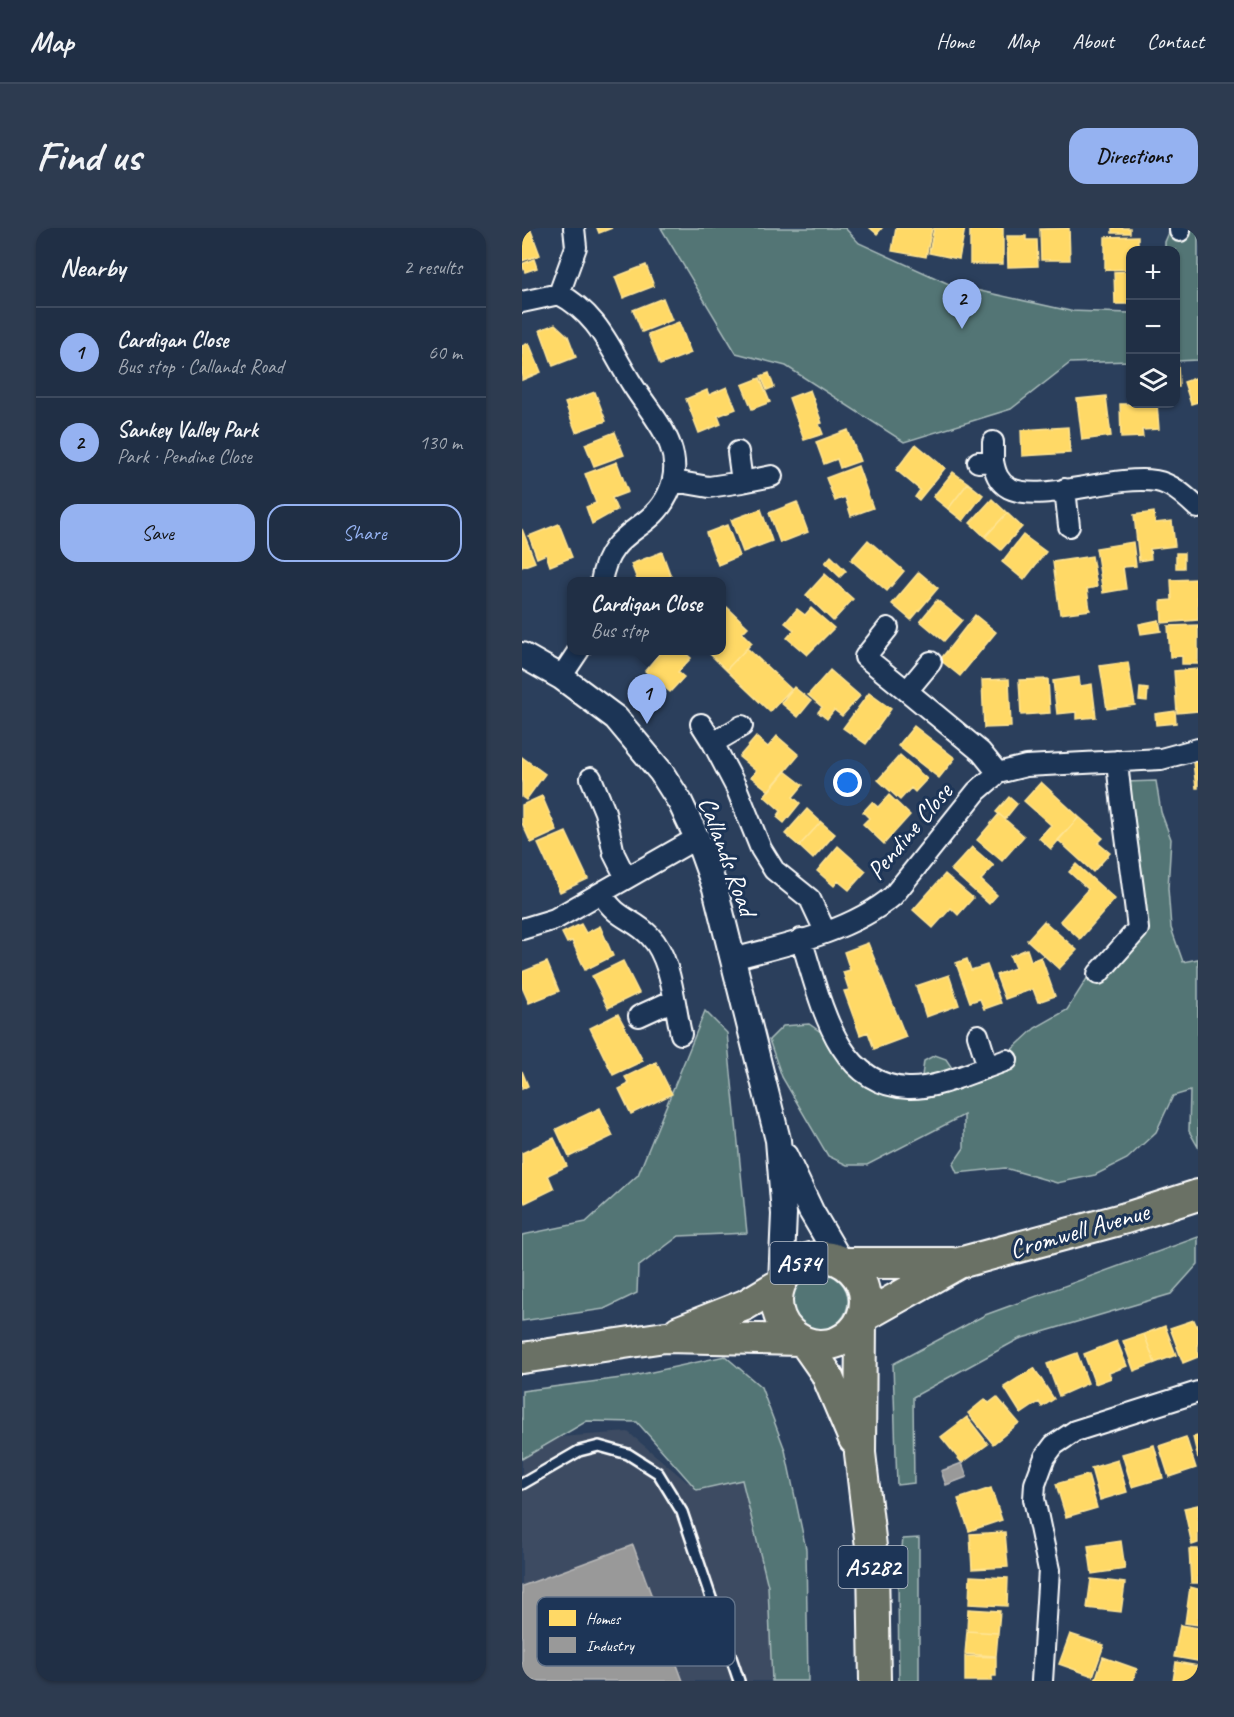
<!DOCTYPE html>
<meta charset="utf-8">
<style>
body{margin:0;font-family:Caveat,sans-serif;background:#2d3b50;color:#f1f3f6}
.controls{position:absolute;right:18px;top:18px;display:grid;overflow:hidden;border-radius:12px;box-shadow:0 2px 4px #0004}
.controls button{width:54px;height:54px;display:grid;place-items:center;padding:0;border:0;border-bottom:2px solid #3d4a5e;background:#202f45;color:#f1f3f6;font:30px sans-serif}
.you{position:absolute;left:326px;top:555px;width:21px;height:21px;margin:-15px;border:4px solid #fff;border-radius:50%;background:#1a73e8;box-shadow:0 0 0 9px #1a73e833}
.badge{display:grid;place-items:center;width:39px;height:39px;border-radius:50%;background:#95b2f1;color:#111;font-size:20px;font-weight:700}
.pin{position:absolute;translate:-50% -50px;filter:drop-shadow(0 2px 3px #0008)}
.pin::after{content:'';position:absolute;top:32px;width:21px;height:18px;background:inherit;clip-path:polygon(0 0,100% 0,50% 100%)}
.popup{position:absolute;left:45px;top:349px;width:159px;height:78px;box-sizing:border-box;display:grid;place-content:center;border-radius:12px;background:#202f45;filter:drop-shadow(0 2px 4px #0005);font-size:20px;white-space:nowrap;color:#a2a9b3}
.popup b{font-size:22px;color:#f1f3f6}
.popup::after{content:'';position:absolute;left:50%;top:100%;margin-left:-12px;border:12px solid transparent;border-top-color:#202f45}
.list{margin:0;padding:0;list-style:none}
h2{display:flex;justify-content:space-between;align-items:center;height:78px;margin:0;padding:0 24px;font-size:26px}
h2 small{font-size:20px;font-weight:400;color:#a2a9b3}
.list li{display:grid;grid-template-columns:39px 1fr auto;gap:18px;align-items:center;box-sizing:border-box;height:90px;padding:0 24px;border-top:2px solid #3d4a5e}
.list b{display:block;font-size:22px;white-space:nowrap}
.list p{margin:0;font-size:20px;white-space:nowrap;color:#a2a9b3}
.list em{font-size:20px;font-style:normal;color:#a2a9b3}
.actions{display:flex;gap:12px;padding:18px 24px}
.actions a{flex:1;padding:14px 0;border:2px solid #95b2f1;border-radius:18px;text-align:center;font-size:21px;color:#95b2f1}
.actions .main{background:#95b2f1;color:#111}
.icon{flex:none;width:33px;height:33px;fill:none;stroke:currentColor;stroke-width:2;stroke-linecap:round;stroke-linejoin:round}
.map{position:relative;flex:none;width:676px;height:1453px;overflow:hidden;border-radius:18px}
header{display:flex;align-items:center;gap:36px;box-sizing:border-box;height:84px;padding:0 30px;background:#202f45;border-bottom:2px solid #3d4a5e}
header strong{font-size:28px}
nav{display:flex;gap:33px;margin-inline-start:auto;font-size:21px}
.intro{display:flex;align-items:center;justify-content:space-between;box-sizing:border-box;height:144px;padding:0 36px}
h1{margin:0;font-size:42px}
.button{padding:15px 27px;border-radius:18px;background:#95b2f1;color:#111;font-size:21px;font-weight:700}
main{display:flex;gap:36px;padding:0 36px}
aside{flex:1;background:#202f45;border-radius:18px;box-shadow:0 2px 4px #0004}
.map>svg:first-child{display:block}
</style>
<header>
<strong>Map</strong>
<nav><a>Home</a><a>Map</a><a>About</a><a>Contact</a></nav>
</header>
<div class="intro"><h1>Find us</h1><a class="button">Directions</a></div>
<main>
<aside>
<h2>Nearby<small>2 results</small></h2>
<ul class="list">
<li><span class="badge">1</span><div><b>Cardigan Close</b><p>Bus stop · Callands Road</p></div><em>60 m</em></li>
<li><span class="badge">2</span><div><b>Sankey Valley Park</b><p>Park · Pendine Close</p></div><em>130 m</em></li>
</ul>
<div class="actions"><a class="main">Save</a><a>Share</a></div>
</aside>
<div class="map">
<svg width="676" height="1453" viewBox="0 0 676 1453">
<rect width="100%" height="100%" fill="#2b3f5c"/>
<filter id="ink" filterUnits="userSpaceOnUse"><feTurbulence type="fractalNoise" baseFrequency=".0167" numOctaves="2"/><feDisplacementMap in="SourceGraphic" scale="12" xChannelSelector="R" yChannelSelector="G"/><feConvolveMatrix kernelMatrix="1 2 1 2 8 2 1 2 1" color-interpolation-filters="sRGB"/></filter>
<g filter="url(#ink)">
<path fill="#3c4b62" d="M106,1204L165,1254L229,1241L259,1353L258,1453H0V1224L24,1210Z"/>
<path fill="#527575" stroke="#a8baba" stroke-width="1.5" d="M139,0H323L337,15L427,56L548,83L608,85V133L548,135L489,181L382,214L264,138L214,125Z
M649,0H676V132L654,133V22H643V14Z
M634,553L639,584L649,611L646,660L649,700L661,734L676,731V919L667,903L668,863L651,868L634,904L605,931L573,947L535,955L483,940L435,945L431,936L442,920V887L345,937H325L306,928L260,849L247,812L261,798L287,796L389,865L400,848L402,833L413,827L424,831L432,843L484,827L513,800L545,782L578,730L617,708L603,554Z
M183,783L205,805L225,1005L157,1008L116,1039L115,1065L82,1081L0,1093V1007L64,994L116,947Z
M676,1009V1036L649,1066L497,1111L391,1169L392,1255L375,1257L371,1136L463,1087Z
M270 1073a28 28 0 1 1 56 0a28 28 0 1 1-56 0Z
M203,1128L239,1159L263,1222L284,1321L286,1453H250L246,1358L220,1252L175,1262L115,1194L65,1193L0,1231V1163L107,1149Z
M397,1310V1453H377L376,1352L381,1311Z"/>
<path fill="#ffd966" stroke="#ffe494" stroke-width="1.5" d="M0,0H8L18,27L0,33Z
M75,0H90L77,5Z
M348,0H360L355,6Z
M374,0H410L404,29L370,23Z
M412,0H443L437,31L407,25Z
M448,0H481V36H448Z
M547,0L548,32H519L518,1Z
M590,0H608V5H590Z
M485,8H504V12H515L516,38L486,39Z
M616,8V22H608V41L583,42V9Z
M12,31L15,40L3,44L0,36Z
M124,37L132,58L101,70L93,49Z
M608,43V76H593L592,44Z
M141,70L150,92L120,104L111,82Z
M157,94L169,125L138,137L126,106Z
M33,96L46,108L54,129L31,138L18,102Z
M7,115L19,144L0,152V118Z
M654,136H656L657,159H654Z
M247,145L252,159L245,162L239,148Z
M676,149V174L669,176L662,154Z
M238,150L248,174L230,181L220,157Z
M205,159L214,181L196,188L199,196L177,205L164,171L185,162L187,167Z
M288,162L300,195L297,196L301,206L282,212L267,170Z
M73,164L84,193L54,204L43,175Z
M584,168L589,208L560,212L555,171Z
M598,176H635L637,201L620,202L621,209L599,210Z
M546,199L548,225L500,228L499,202Z
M326,202L338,233L318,240L315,231L302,236L294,214Z
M93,204L102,227L72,238L63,216Z
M394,216L423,240L397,272L393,269L398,262L374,242Z
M95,234L106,264L90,270L95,282L70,296L64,279L74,275L63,246Z
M336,238L351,280L329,288L323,269L313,273L304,250Z
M431,244L446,255L426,281L411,269Z
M446,255L461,267L441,293L426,281Z
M470,271L485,285L463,309L448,295Z
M275,274L286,304L258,315L247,285Z
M239,281L250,313L221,324L209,292Z
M632,284L633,295L650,293L653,318L628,321L629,331L617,333L612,287Z
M485,285L500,299L479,322L463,309Z
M37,296L50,329L28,338L24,326L15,330L7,308Z
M205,297L217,328L196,337L184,305Z
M0,301L13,334L0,339Z
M501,307L524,324L502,352L480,334Z
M346,312L382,343L365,363L329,332Z
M611,314L614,338L601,339L604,361L581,365L574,320Z
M140,324L151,354H116L109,336Z
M654,325H662V340H654Z
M309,328L324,343L318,349L303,335Z
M570,328L575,359L565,361L568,382L538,386L531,334Z
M397,344L416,360L389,392L370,376Z
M303,346L331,371L311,393L284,367Z
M675,351L676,392L640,395L639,373L650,372L649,352Z
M415,372L440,392L422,413L398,393Z
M205,379L226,399L220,405L230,415L204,442L184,422H200V384Z
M289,380L312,400L285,427L265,410L272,402L263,395L275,381L283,387Z
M453,387L474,404L438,448L418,432Z
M637,392L639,403L619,406L617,396Z
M676,397V436H660V428L648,429L646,398Z
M225,420L269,461L248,484L204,442Z
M140,422H160L169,430L156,444L162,449L148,464L123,443Z
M606,434L613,477L585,481L578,438Z
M676,441V483L655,485L652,443Z
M308,442L338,468L320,488L312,482L305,491L296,484L300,479L286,467Z
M557,449L558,458L570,456L574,489L554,491V484L535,486L531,453Z
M487,451L489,499L462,500L460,452Z
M526,451L528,485L499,487L497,452Z
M272,459L289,473L276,489L259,475Z
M618,460L626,461L625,473L617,472Z
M347,465L369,481L344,516L321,500Z
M653,483L654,495L634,497L633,486Z
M392,498L433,530L417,550L376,518Z
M255,508L277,527L247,563L229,549L234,543L217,529L234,509L246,519Z
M378,527L405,551L393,564L389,560L378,572L356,552Z
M0,529L23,546L4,572L0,569Z
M671,534H676V560H674Z
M263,543L281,557L271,569L278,575L262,595L255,589L259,583L242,568Z
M519,554L557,589L529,621L517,610L529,597L502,573Z
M367,567L388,587L362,616L341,596L347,590L341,584L350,574L356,579Z
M20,568L35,603L9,615L0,595V577Z
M487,569L495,576L483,591L474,584Z
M285,581L299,594L277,618L263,606Z
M477,586L502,608L480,633L455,612Z
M557,589L581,610L576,615L588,625L571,644L536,612Z
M299,594L313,606L291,631L277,618Z
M44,604L66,651L38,664L16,616Z
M316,618L344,643L327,662L316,653L312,658L295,643Z
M450,619L472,638L459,652L475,667L467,676L429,642Z
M554,636L593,671L558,711L538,693L566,661L547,644Z
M423,646L451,670L436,687L429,680L411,700L391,682Z
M522,693L555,722L537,741L505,712Z
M59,696L64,705L78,698L91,728L63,742L50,713L45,715L40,705Z
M346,715L384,809L352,821L346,804L338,807L322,763L327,762L321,744L328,742L322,724Z
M505,721L509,733L519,729L533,768L516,774L511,761L483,771L474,747L493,740L488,728Z
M445,731L449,742L465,737L479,775L462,781L458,771L448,774L434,735Z
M101,733L117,765L86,780L70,748Z
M25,734L37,763L7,775L0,759V744Z
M427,747L437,777L404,789L394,758Z
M96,786L121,833L91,847L68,800Z
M134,834L150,866L109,886L97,861L107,856L103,849Z
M0,843L6,858L0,861Z
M78,880L91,908L47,929L34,901Z
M32,910L45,938L26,947L32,961L3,975L0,969V925Z
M672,1092L676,1101V1129L661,1135L648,1100Z
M643,1098L654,1127L633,1135L622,1106Z
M622,1106L633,1135L612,1143L601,1113Z
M595,1113L605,1138L587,1145L589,1150L573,1156L562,1126Z
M555,1125L566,1155L537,1168L525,1136Z
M512,1140L532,1171L520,1179L517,1174L499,1186L482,1159Z
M475,1169L497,1195L471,1216L446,1185L463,1171L467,1175Z
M445,1189L466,1216L440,1235L419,1209Z
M676,1208V1230L671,1209Z
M664,1209L674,1240L647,1249L637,1218Z
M632,1217L641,1250L610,1259L600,1226Z
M596,1232L605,1264L578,1272L569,1240Z
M566,1247L575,1280L544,1289L534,1256Z
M469,1260L480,1292L447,1303L436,1271Z
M676,1277V1315L670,1317L662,1280Z
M483,1304L486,1339L450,1341L448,1306Z
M599,1313L603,1341L570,1346L566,1318Z
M667,1321H676V1355H669Z
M448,1348L486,1350L485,1378L447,1376Z
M569,1351L603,1355L599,1384L565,1380Z
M668,1359L676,1361V1397L663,1395Z
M446,1381L478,1383L476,1405L445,1403Z
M658,1397L676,1400V1433L652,1429Z
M445,1403L476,1405L474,1428L443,1426Z
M548,1406L582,1417L571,1448L537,1436Z
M443,1428L474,1429V1448H470V1453H443Z
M581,1429L615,1441L611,1453H573Z
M654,1434L676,1438V1453H651Z"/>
<path fill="#999" stroke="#b8b8b8" stroke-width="1.5" d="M440,1235L445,1249L424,1257L419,1243Z
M111,1317L161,1453H0V1358Z"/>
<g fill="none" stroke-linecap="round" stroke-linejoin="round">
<g stroke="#fff" stroke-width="14">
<path id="service" d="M0,1256L57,1223L77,1218L106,1226L136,1245L160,1284L217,1453"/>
</g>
<g stroke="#fff" stroke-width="24">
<path id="minor" d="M658,3V0
M37,66C76,86 88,121 110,156C131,190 167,222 146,266C127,306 88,299 79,354
M0,74L37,66L54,19L52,0
M216,224L220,254L250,248
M471,233C473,244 476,254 487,260C520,276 592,246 634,253C651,256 664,269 676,280
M456,234L471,233V214
M152,253L187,259L220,254
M543,261L547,298
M366,400L343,429L385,463
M409,434L385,463L459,524L476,545
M39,449L57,422
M179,496L191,515L220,498
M191,515L214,559L239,621L252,642L288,671L303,703
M69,550L83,584L92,626L104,650
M79,665C96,693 110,689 128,708C150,731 152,776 159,806
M0,701L33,691L175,610
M279,711C298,768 312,857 386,860C413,861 442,847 466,839
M210,731C264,717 328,704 371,668L455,563L476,545L504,538L639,531L676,521
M576,746L616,701C610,645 600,589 595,533
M117,788L152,772
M456,807L466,839L485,832
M520,1453L527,1342L512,1271L513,1256L523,1229L532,1217L553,1203L676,1164"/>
</g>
<g stroke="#fff" stroke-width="28">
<path id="tertiary" d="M0,427L39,449L94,490L139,544L158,574L175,610L193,660L256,912L262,986L259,1054
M263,928L289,983L319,1034"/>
</g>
<g stroke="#fff" stroke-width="34">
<path id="primary" d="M255 1073a44 44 0 1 1 88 0a44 44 0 1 1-88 0Z
M322,1035H430
M341,1089L437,1035L604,990L676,967
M339,1093L338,1225L351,1336L353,1453
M157,1103L223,1077L258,1056
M283,1115L304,1145L332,1211
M0,1130L143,1109L278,1112"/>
</g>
<use href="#service" stroke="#1d3557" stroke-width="9"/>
<use href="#minor" stroke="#1d3557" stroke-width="20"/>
<use href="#tertiary" stroke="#1d3557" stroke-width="24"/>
<use href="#primary" stroke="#6b7165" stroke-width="30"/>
</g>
</g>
<g text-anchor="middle" stroke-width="6" stroke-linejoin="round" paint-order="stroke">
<g fill="#1d3557" stroke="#bbc2cd" stroke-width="1.5">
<rect x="248.5" y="1014" width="57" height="42" rx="4.5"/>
<rect x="316.5" y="1318" width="69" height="42" rx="4.5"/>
</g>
<g font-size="24" font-weight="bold" fill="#fff">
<text x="277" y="1043">A574</text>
<text x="351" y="1347">A5282</text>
</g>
<g font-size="26" fill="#fff" stroke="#1d3557">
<text transform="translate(387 603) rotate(-50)" y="9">Pendine Close</text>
<text transform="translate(206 628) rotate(70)" y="9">Callands Road</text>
<text transform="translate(557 1002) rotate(-16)" y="9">Cromwell Avenue</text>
</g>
</g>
<rect x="15" y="1369" width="198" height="69" rx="9" fill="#1d3557" stroke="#617289" stroke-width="1.5"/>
<rect x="27" y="1382" width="27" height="16" fill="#ffd966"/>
<rect x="27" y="1409" width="27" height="16" fill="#999"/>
<g font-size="16" fill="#fff">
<text x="64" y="1396">Homes</text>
<text x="64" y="1423">Industry</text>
</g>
</svg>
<div class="controls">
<button>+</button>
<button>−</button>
<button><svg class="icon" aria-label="layers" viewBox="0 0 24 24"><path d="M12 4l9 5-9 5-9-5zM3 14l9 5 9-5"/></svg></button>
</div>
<div class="you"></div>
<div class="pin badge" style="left:125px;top:496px">1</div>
<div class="popup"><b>Cardigan Close</b>Bus stop</div>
<div class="pin badge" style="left:440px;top:101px">2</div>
</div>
</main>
